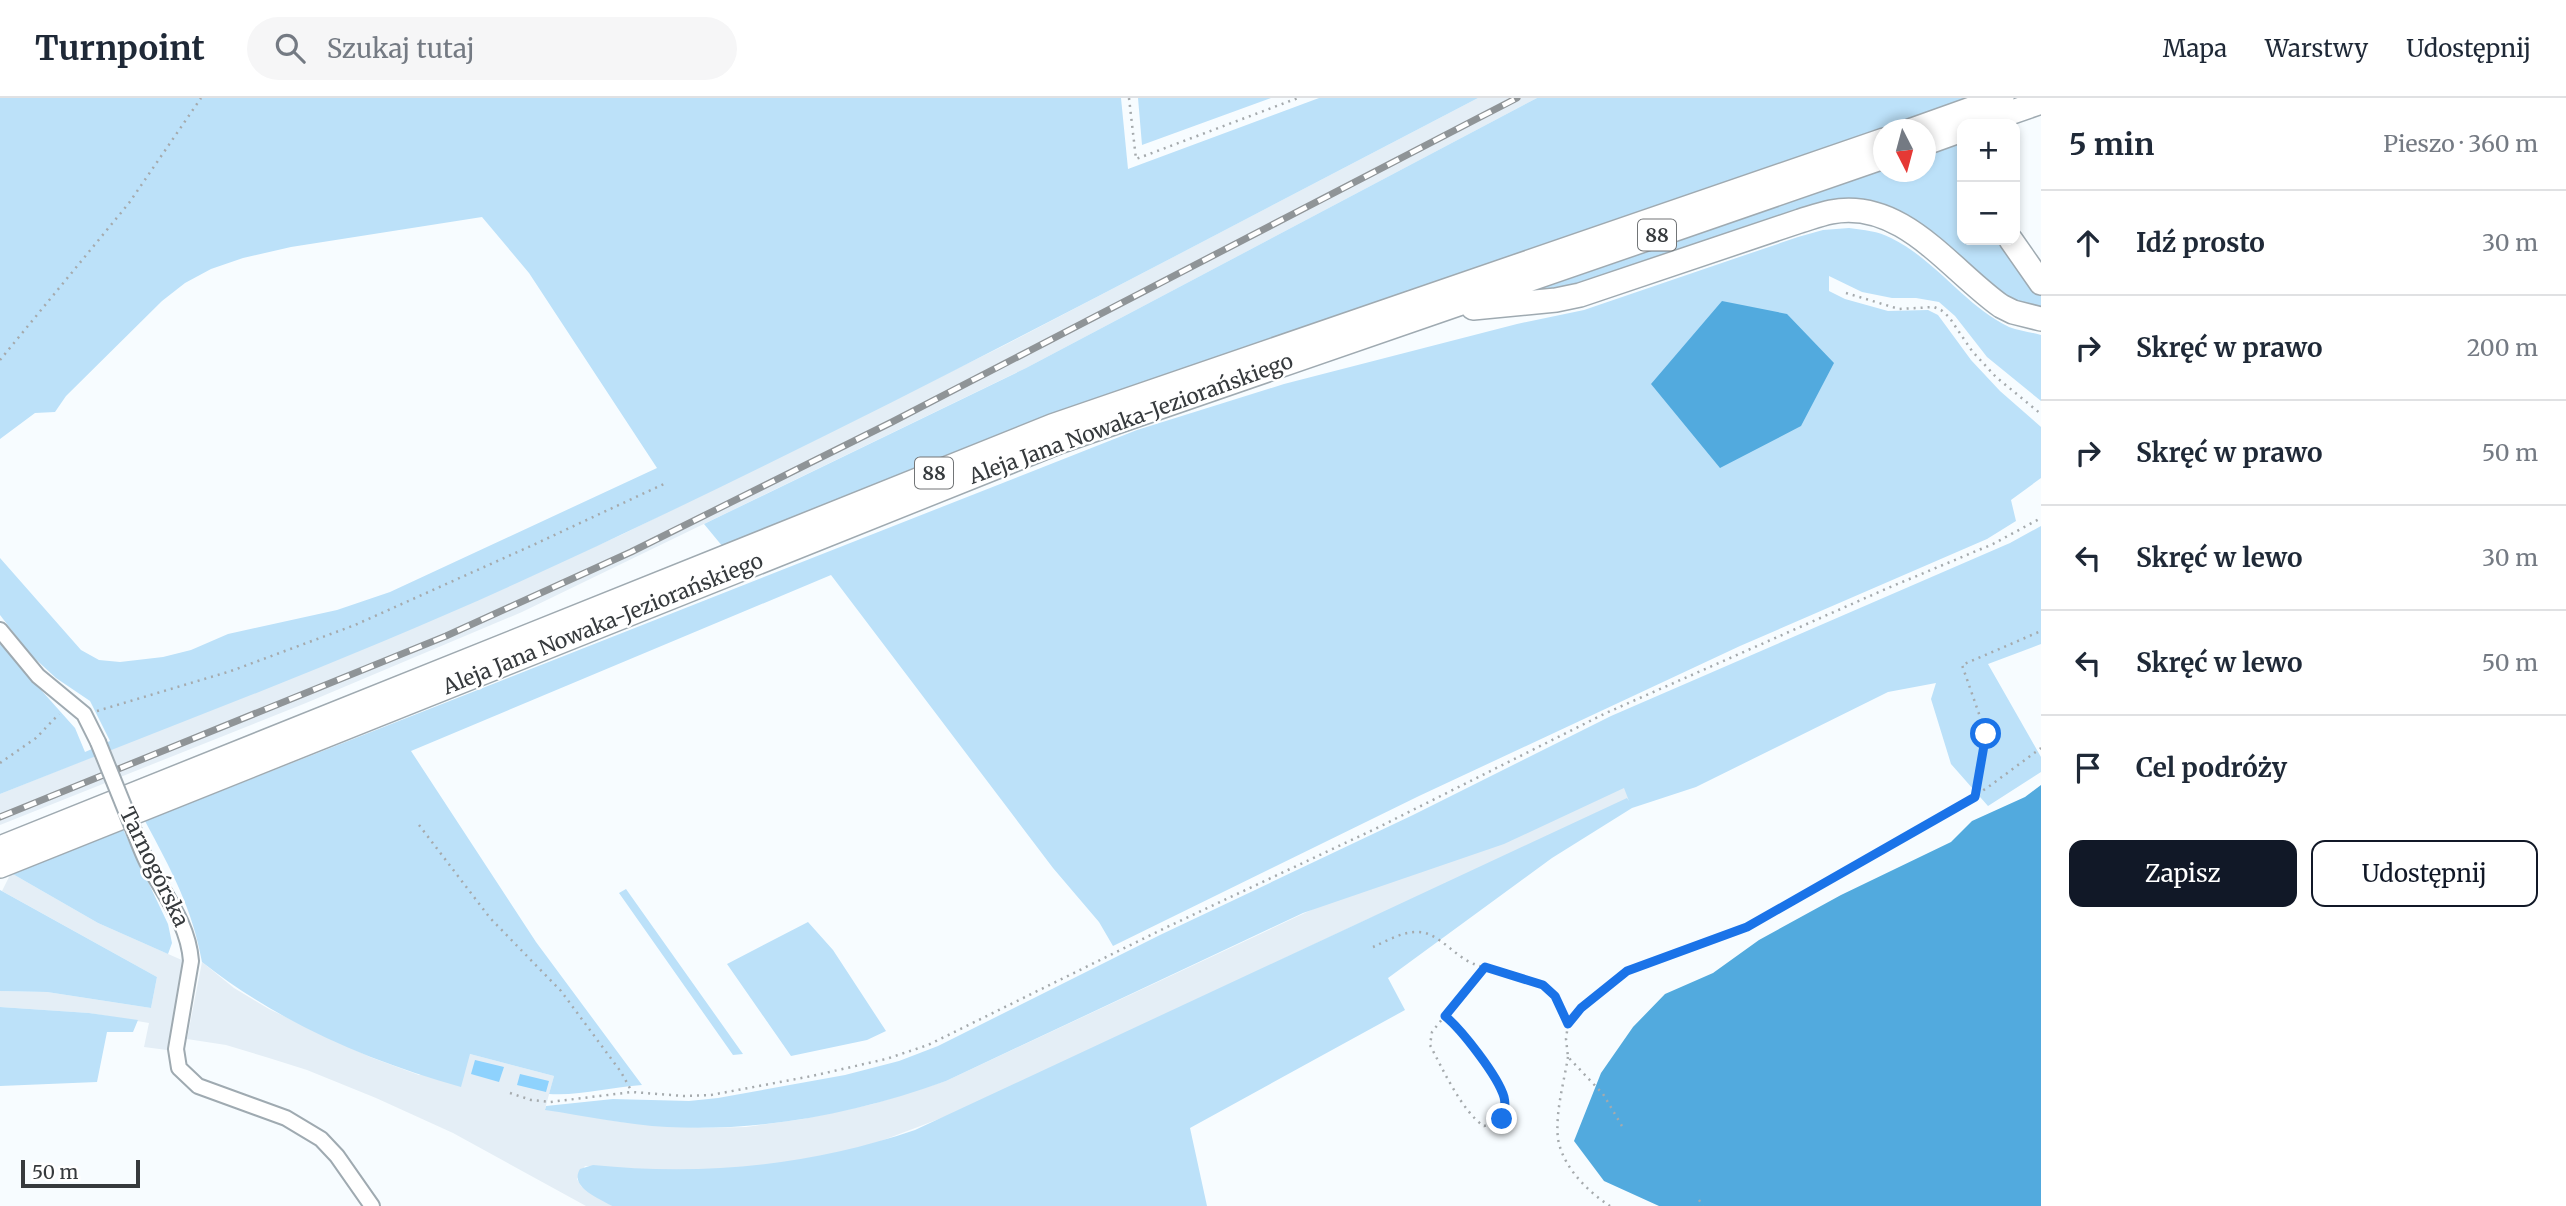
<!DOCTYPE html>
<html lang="pl">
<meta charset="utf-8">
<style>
body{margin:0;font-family:Merriweather,serif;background:#f6f6f7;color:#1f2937}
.controls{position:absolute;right:21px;top:21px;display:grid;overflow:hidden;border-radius:14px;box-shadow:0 4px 10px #0003}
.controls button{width:63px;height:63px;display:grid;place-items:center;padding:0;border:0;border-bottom:2px solid #e0e1e3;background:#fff;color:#1f2937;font:35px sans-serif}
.compass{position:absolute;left:1873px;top:21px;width:63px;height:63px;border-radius:50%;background:#fff;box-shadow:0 4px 10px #0003;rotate:174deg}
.scale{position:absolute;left:21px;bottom:18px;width:119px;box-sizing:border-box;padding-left:7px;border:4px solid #363a3d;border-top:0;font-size:19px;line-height:24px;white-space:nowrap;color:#363a3d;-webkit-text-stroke:5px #fff;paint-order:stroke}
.stop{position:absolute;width:21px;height:21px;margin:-16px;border:5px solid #1a73e8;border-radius:50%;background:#fff}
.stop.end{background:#1a73e8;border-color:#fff;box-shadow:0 2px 7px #0008}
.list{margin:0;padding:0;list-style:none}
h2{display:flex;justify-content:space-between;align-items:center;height:91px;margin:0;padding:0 28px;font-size:30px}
h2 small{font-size:23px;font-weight:400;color:#747a83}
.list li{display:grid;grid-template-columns:46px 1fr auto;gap:21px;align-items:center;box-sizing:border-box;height:105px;padding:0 28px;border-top:2px solid #e0e1e3}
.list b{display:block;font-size:26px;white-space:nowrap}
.list em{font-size:23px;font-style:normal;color:#747a83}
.actions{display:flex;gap:14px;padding:21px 28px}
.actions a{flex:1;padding:16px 0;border:2px solid #111827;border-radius:14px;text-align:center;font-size:24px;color:#111827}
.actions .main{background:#111827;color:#fff}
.icon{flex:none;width:38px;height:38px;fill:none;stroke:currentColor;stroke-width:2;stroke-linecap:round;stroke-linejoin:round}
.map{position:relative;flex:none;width:2041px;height:1108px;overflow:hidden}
header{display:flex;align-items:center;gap:42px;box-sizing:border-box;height:98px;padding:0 35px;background:#fff;border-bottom:2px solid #e0e1e3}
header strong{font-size:33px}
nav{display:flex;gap:38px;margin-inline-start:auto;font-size:24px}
.search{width:490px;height:63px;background:#f6f6f7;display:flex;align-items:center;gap:18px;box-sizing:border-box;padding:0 24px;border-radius:38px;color:#747a83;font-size:26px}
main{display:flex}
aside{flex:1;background:#fff}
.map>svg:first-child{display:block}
</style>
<header>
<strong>Turnpoint</strong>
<div class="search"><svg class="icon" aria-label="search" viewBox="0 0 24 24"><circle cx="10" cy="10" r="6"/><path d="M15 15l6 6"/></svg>Szukaj tutaj</div>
<nav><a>Mapa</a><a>Warstwy</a><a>Udostępnij</a></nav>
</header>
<main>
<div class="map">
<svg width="2041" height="1108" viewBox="0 0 2041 1108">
<rect width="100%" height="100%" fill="#f7fcff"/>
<path fill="#e4eef6" d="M1478,0H1537L1026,270L522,514L306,605L0,727V696L403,534L621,437L1003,248Z
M2027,477L1571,736L1368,821L960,1013L873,1046L824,1058L766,1068L721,1071L673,1073L585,1068L577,1081L581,1088L612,1108H586L453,1035L376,1000L307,972L269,960L226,947L187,941L202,864L234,890L269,911L370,959L419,977L470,956L554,978L545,1011L621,1024L704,1030L746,1029L803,1021L873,1006L946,983Z
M11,775L98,825L184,863L167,952L144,949L149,925L89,915L0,909V893L47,894L151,910L157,879L2,793Z"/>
<path fill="#bce1f9" d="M0,0H1121L1128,71L1319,0H1478C1160,165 844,336 517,485C348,562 173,627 0,696V546L75,630L85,654L110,643L90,603L56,580L30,556L0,517V460L81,552L99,562L120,564L163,559L191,552L228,536L337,512L390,494L657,370L529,175L482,119L291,149L243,160L211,171L185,185L162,203L66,298L55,314L35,315L0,341Z
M1138,0H1271L1142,47Z
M1537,0H1973L723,449L704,426L1026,270Z
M1962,43V142H2001L2041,197V213L2020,209L1873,107L1592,186L1536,194L1528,190L1883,69L1884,74H1926V55Z
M1849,130C1864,132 1878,133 1891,140C1936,162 1964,207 2009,229C2019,233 2031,234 2041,237V303L1987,259L1955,218L1939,204L1916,200H1892L1862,194L1829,178V193L1845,201L1888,213L1928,212L1938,217L1971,262L2000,293L2041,329V380L2011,402L2016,423L1987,441L1740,548L1419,698L1113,848L1099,824L1053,770L831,477L411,653L536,844L642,987C611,989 580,998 549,996L554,978L470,956L461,989C368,963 278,924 202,864C192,809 171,772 145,723L1137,332L1284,286L1517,226L1584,212L1798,139L1823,132Z
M2041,428V546L1988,566L2041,659V674L1988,708L1951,666L1931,601L1936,585L1888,594L1696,689L1632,710L1552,760L1388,880L1405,912L1190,1030L1207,1108H612C599,1100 569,1089 580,1071L593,1067C703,1078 810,1068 915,1032L1627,700L1629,703L1624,690L1504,746L1303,815L946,983C857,1015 763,1034 667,1029C627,1027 586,1018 545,1012L546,1008L613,1001L689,1003L718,1000L845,977L899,963L938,948L1160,837L1413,717L1611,618L2010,445Z
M122,729L168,826L172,845L168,856L98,825L11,775Z
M626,791L743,956L733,957L619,795Z
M0,792L157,879L151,910L47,894L0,893Z
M808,824L833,852L886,933L867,942L791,958L727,866Z
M0,909L89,915L138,922L133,934H107L97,984L0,988Z"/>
<path fill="#52aade" d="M1722,203L1787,216L1834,265L1801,328L1720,370L1651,286Z
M2041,687V1108H1659L1604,1083L1574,1043L1601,975L1633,929L1665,896L1713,875L1759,842L1841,797L1951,744L1972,723L2025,699Z"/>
<path fill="#8ed2fd" d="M475,962L504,969L499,984L471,976Z
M520,976L549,983L546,994L517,987Z"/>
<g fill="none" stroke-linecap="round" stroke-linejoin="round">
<g stroke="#9faab1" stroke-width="18">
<path id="minor" d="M0,532L38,578L84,616L98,644
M132,728C137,740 141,752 147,764C164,797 188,824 191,863L176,951L179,970L198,988L286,1020L321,1041L337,1058L372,1108"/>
</g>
<g stroke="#9faab1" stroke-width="26">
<path id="primary" d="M1978,26L2041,4
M1912,32L2002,0
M1926,45L1962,32
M2011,142L2041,185
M1473,210L1556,202L1580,197L1800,123C1810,120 1821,116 1831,114C1902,100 1950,172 2001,208L2013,214L2041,221
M0,750L1052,328L1884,42
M0,768L1059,344L1884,59"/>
</g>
<path stroke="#a5aaad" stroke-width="2.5" stroke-dasharray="2 5" stroke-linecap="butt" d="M1129,0L1136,61L1298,0
M1846,195L1899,211L1934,209L1941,212L1949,219L1972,253L1996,279L2041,316
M0,262L129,105L201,0
M97,613L231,573L355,527L533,447L666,385
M0,665L36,640L59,616
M1975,698L1986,636L1962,567L2041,533
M419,727L490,820L561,893L621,974L632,994
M1373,849C1387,843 1403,833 1419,834C1439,835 1455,859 1474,866C1496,875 1527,874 1546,889C1557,899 1562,912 1568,926
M1445,918C1461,931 1516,997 1503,1018C1499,1025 1491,1026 1484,1028C1463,1015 1442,970 1430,947L1432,934L1439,925L1485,869
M1568,959C1564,984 1555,1015 1558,1041C1563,1069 1587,1093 1610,1108
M510,995L531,1002L550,1004L632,994L684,998L711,997L812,978L886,961L928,947L1165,830L1377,730L1606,615L1888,490L1993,446L2041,420
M1622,1028L1603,996L1568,959L1566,941L1568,926L1581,910L1627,873L1747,829L1942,720L1991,687L2041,650
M1699,1102L1703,1108"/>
<use href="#minor" stroke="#fff" stroke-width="14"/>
<use href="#primary" stroke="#fff" stroke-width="23"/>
<g stroke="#8f9497" stroke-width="7">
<path id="rail" d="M0,719L446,538L631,454L892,324L1517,0"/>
</g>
<use href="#rail" stroke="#fff" stroke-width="4.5" stroke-dasharray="13" stroke-linecap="butt"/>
<g stroke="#9faab1" stroke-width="18" stroke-linecap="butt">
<path id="minor-bridge" d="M98,644L132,728"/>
</g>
<use href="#minor-bridge" stroke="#fff" stroke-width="14"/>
</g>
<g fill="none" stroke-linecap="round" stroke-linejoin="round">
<path stroke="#1a73e8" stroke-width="9" d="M1502,1021C1505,1013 1506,1007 1504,999C1498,978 1461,931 1445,918L1485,869L1543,887L1555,898L1568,926L1581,910L1627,873L1747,829L1975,699L1986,636"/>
</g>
<g text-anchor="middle" stroke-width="5" stroke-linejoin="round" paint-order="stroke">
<g fill="#fff" stroke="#727577" stroke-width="2">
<rect x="1638" y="121.5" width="38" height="31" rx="5"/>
<rect x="915" y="359.5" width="38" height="31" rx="5"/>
</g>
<g font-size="19" font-weight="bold" fill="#363a3d">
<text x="1657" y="144">88</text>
<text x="934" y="382">88</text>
</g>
<g font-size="21" fill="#363a3d" stroke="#fff">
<text transform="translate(1131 321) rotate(-20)" y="7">Aleja Jana Nowaka-Jeziorańskiego</text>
<text transform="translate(603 526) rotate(-22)" y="7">Aleja Jana Nowaka-Jeziorańskiego</text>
<text transform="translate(154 769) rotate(64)" y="7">Tarnogórska</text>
</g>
</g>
</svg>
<div class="controls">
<button>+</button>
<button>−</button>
</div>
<svg class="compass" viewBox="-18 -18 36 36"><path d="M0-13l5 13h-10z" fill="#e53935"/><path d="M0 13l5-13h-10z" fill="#747a83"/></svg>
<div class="scale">50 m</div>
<div class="stop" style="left:1986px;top:636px"></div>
<div class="stop end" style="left:1502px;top:1021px"></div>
</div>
<aside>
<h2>5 min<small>Pieszo · 360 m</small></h2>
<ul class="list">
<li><svg class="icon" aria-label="ahead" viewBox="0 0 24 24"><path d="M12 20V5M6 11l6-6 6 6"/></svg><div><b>Idź prosto</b></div><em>30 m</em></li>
<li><svg class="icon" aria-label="right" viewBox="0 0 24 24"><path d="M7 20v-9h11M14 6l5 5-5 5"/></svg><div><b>Skręć w prawo</b></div><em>200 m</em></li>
<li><svg class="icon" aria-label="right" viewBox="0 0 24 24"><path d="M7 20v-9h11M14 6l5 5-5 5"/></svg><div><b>Skręć w prawo</b></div><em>50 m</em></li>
<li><svg class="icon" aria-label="left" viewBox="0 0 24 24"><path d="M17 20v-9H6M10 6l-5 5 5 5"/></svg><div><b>Skręć w lewo</b></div><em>30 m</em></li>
<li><svg class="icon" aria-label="left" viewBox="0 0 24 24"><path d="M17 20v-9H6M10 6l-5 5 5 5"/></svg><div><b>Skręć w lewo</b></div><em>50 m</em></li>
<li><svg class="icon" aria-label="arrive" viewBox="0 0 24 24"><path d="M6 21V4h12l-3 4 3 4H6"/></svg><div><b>Cel podróży</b></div></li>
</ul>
<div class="actions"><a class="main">Zapisz</a><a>Udostępnij</a></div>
</aside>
</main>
